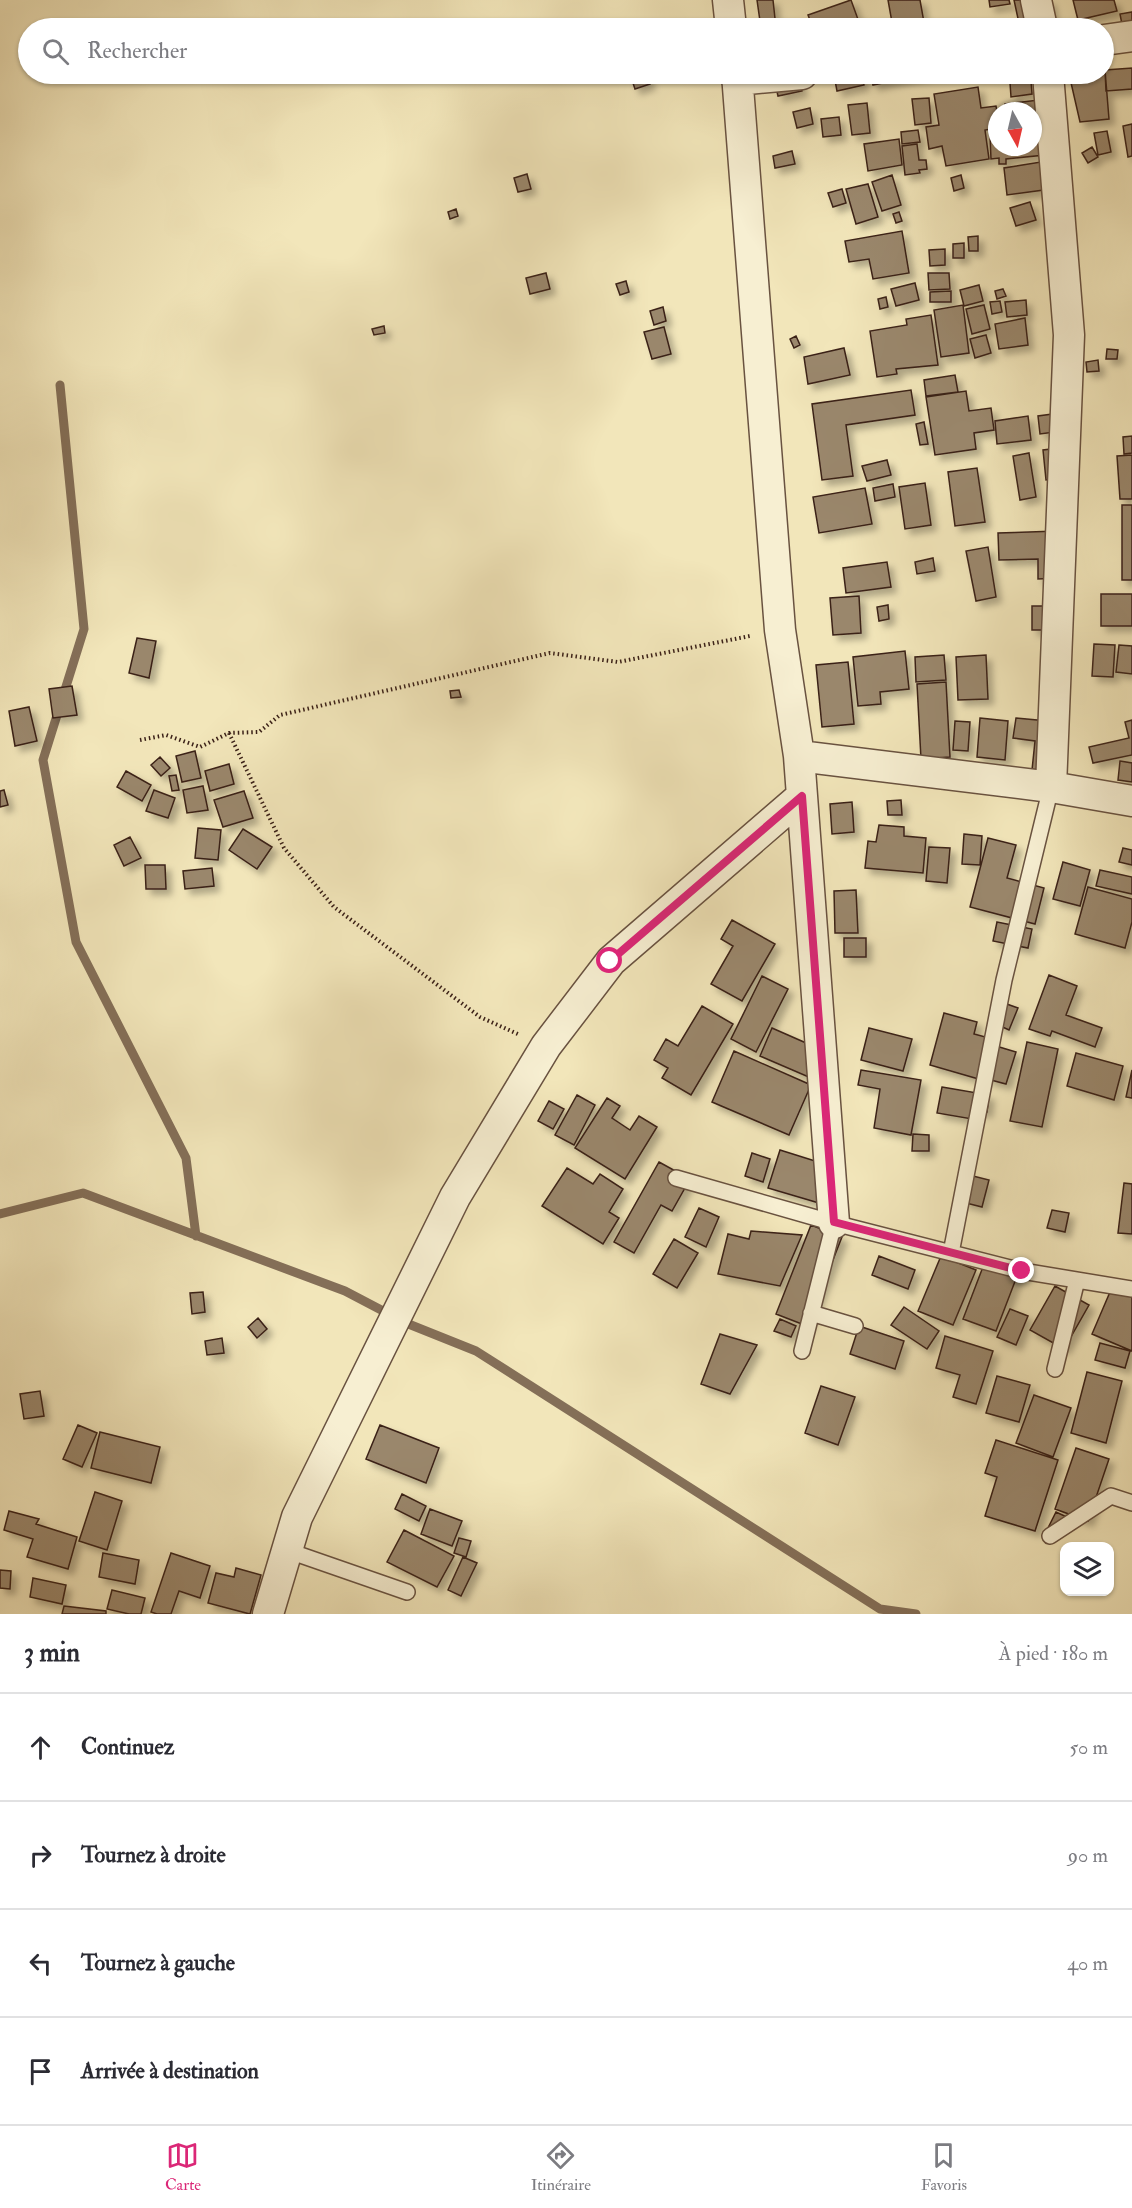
<!DOCTYPE html>
<html lang="fr">
<meta charset="utf-8">
<style>
body{margin:0;font-family:"IM FELL Double Pica",serif;background:#f7f7f7;color:#2b2b33}
.controls{position:absolute;right:18px;bottom:18px;display:grid;overflow:hidden;border-radius:12px;box-shadow:0 2px 4px #0004}
.controls button{width:54px;height:54px;display:grid;place-items:center;padding:0;border:0;border-bottom:2px solid #e1e1e2;background:#fff;color:#2b2b33;font:30px sans-serif}
.compass{position:absolute;left:988px;top:102px;width:54px;height:54px;border-radius:50%;background:#fff;box-shadow:0 2px 4px #0004;rotate:172deg}
.stop{position:absolute;width:18px;height:18px;margin:-14px;border:4px solid #db2777;border-radius:50%;background:#fff}
.stop.end{background:#db2777;border-color:#fff;box-shadow:0 2px 6px #0008}
.list{margin:0;padding:0;list-style:none}
h2{display:flex;justify-content:space-between;align-items:center;height:78px;margin:0;padding:0 24px;font-size:26px}
h2 small{font-size:20px;font-weight:400;color:#7c7c81}
.list li{display:grid;grid-template-columns:39px 1fr auto;gap:18px;align-items:center;box-sizing:border-box;height:108px;padding:0 24px;border-top:2px solid #e1e1e2}
.list b{display:block;font-size:22px;white-space:nowrap}
.list em{font-size:20px;font-style:normal;color:#7c7c81}
.icon{flex:none;width:33px;height:33px;fill:none;stroke:currentColor;stroke-width:2;stroke-linecap:round;stroke-linejoin:round}
.map{position:relative;flex:none;width:1132px;height:1614px;overflow:hidden}
.search{position:absolute;background:#fff;box-shadow:0 2px 4px #0004;left:18px;right:18px;top:18px;height:66px;display:flex;align-items:center;gap:15px;box-sizing:border-box;padding:0 21px;border-radius:33px;color:#7c7c81;font-size:22px}
.sheet{height:510px;background:#fff}
nav{display:flex;justify-content:space-around;align-items:center;box-sizing:border-box;height:84px;border-top:2px solid #e1e1e2;background:#fff;font-size:16px;color:#7c7c81}
nav a{display:grid;justify-items:center;gap:3px}
nav .on{color:#db2777}
.map>svg:first-child{display:block}
</style>
<div class="map">
<svg width="1132" height="1614" viewBox="0 0 1132 1614">
<defs>
<filter id="shadow"><feDropShadow dx="5.5" dy="5.5" stdDeviation="3" flood-color="#0004"/></filter>
</defs>
<rect width="100%" height="100%" fill="#f2e6ba"/>
<filter id="stains"><feTurbulence type="fractalNoise" baseFrequency=".00333" numOctaves="4"/><feColorMatrix values="0 0 0 0 .2 0 0 0 0 .09 0 0 0 0 .02 0 0 0 .5 -.17"/></filter>
<radialGradient id="worn" r=".72"><stop offset=".6" stop-color="#630" stop-opacity="0"/><stop offset="1" stop-color="#630" stop-opacity=".3"/></radialGradient>
<g fill="none" stroke-linecap="round" stroke-linejoin="round">
<path stroke="#846f58" stroke-width="9" d="M60,385L84,629L43,760L76,942L186,1158L196,1236
M0,1214L83,1193L345,1291L406,1323L476,1351L880,1609L916,1614"/>
</g>
<path fill="#9a876c" stroke="#3b2118" stroke-width="1.5" filter="url(#shadow)" d="M757,0H773L776,28H761Z
M851,0L860,25L849,28H813L808,15Z
M888,0H920L925,28H889H893Z
M989,0H1009L1010,4L990,7Z
M1014,0H1050L1054,23L1020,28Z
M1073,0H1114L1117,11L1078,20Z
M1132,12V33L1124,35L1120,14Z
M1132,68V89L1106,91L1105,70Z
M1105,70L1109,119L1080,122L1069,74H1104Z
M630,74H646L650,84L635,89Z
M798,74L802,91L778,96L774,78Z
M839,74H861L864,85L837,91L834,75Z
M870,74H925L873,85Z
M1031,81L1032,94L1011,97L1010,83Z
M978,87L981,108L996,106L997,111V128L985,130L989,159L946,166L942,146L929,149L926,127L939,125L934,94Z
M929,98L931,123L915,125L912,99Z
M1039,100L1042,125H1033V111H1005V104Z
M867,103L870,133L852,135L848,105Z
M810,108L813,124L797,128L793,112Z
M839,117L841,135L823,137L821,119Z
M1132,124V156L1128,157L1123,126Z
M918,130L920,142L902,144L901,132Z
M1107,131L1111,152L1098,155L1094,133Z
M1043,132L1045,155L1006,159V164H999V158L991,159L990,136L997,135V147H1033V133Z
M899,139L902,165L868,171L864,144Z
M917,144L919,160H926L927,169L919,170L920,173L905,175L902,146Z
M1092,147L1098,157L1088,163L1082,153Z
M792,151L795,164L775,168L773,156Z
M1047,161L1051,189L1007,195L1004,168Z
M527,174L531,189L518,192L514,178Z
M892,175L901,205L882,211L872,182Z
M961,175L964,188L954,191L951,178Z
M868,184L878,217L856,224L846,189Z
M842,189L846,203L833,207L828,193Z
M1030,202L1036,220L1016,226L1010,208Z
M456,209L458,216L450,219L448,212Z
M899,212L902,221L896,223L893,214Z
M902,231L909,273L873,279L869,259L849,262L845,241Z
M978,236V251H969L968,237Z
M964,243V258H953V244Z
M945,249V265L930,266L929,250Z
M546,273L550,289L530,294L526,278Z
M928,273H949L950,289L929,290Z
M626,281L629,292L620,295L616,284Z
M915,283L919,300L896,306L891,289Z
M979,285L983,301L964,306L960,290Z
M1003,289L1006,296L997,299L995,291Z
M951,291V302H930V292Z
M886,297L888,307L880,309L878,299Z
M1026,300L1027,315L1007,317L1005,302Z
M1000,301L1002,312L992,314L990,302Z
M963,305L969,353L941,357L934,310Z
M984,305L990,329L972,334L966,309Z
M663,307L666,321L654,325L650,311Z
M931,315L938,365L896,369L897,374L877,377L870,331L907,325L906,319Z
M1025,318L1028,345L999,349L995,324Z
M384,326L385,333L374,335L372,329Z
M664,327L671,354L652,359L644,332Z
M986,335L991,353L975,358L970,339Z
M796,336L800,345L794,348L790,339Z
M844,348L850,375L808,384L804,357Z
M1107,349L1118,350L1117,359H1106Z
M1098,360L1099,371L1087,372L1086,362Z
M955,375L958,392L926,396L924,380Z
M911,390L915,415L846,425L853,476L822,480L812,404Z
M966,391L969,411L991,408L994,430L974,433L976,449L935,455L926,397Z
M1067,412L1069,430L1040,434L1038,416Z
M1028,416L1031,440L997,444L995,421Z
M924,422L928,444L920,445L916,424Z
M1132,436V453L1124,454L1123,437Z
M1059,448L1062,478L1046,480L1043,450Z
M1029,453L1036,497L1020,500L1013,456Z
M1132,455V499H1120L1117,456Z
M887,460L891,475L867,481L862,466Z
M977,468L985,522L955,526L948,472Z
M925,483L931,525L905,529L899,487Z
M893,484L895,497L875,501L873,488Z
M865,488L872,524L819,533L813,497Z
M1122,505H1132V580H1122Z
M1057,531L1059,578L1038,579V559L999,560L998,533Z
M988,547L996,597L976,601L966,551Z
M933,558L935,571L917,574L915,562Z
M887,562L891,587L846,593L843,568Z
M1101,594H1132V626H1101Z
M859,596L861,633L833,635L830,598Z
M888,605L889,619L879,621L877,607Z
M1032,606H1054V630H1032Z
M137,638L156,641L149,678L129,673Z
M1094,644L1115,645L1113,677L1092,676Z
M1119,645L1132,646V674L1116,672Z
M905,651L909,689L880,692L881,704L858,706L853,657Z
M944,655L946,680L916,682L915,657Z
M986,655L988,699L958,700L956,657Z
M848,662L854,724L822,727L816,665Z
M946,682L950,757L921,759L917,684Z
M72,686L77,715L53,718L49,689Z
M459,690L461,697L451,698L450,691Z
M29,707L37,741L15,746L9,711Z
M980,718L1008,721L1005,760L977,757Z
M1016,718L1058,722L1052,772L1032,770L1035,741L1013,738Z
M1132,720V755L1093,763L1089,747L1129,738L1125,722Z
M955,721L970,722L968,751L953,750Z
M195,751L201,778L182,782L176,756Z
M160,757L170,768L161,776L151,765Z
M1120,761L1132,763V782L1118,780Z
M229,764L234,784L210,791L205,771Z
M126,771L151,785L142,801L117,787Z
M176,775L179,790L172,791L169,776Z
M203,786L208,810L187,813L183,790Z
M4,790L8,805L0,807V791Z
M154,790L175,798L168,818L146,811Z
M244,791L253,818L223,827L214,800Z
M901,800L902,815H888L887,801Z
M852,802L854,832L832,834L830,804Z
M879,825L904,827V836L926,838L923,873L865,868L868,841L876,842Z
M198,828L221,830L218,860L195,858Z
M243,829L272,847L257,869L229,850Z
M964,834L982,836L980,865L962,864Z
M130,837L141,858L124,866L114,845Z
M988,838L1016,845L1007,878L1044,888L1035,924L970,907Z
M929,847L950,848L947,883L926,881Z
M1123,848L1132,850V865L1119,862Z
M1063,862L1090,870L1080,906L1053,899Z
M145,865H165L166,889H146Z
M212,868L214,886L185,889L183,871Z
M1100,870L1132,877V894L1096,886Z
M1088,887L1132,899V922L1125,948L1075,934Z
M856,890L858,933H835L834,891Z
M732,920L775,944L742,1001L711,984L733,946L721,939Z
M997,922L1032,929L1028,948L993,941Z
M844,938H866V957H844Z
M1049,975L1077,986L1066,1015L1102,1028L1095,1047L1052,1031L1050,1036L1029,1029Z
M762,976L788,989L756,1052L731,1039Z
M1004,1003L1018,1008L1009,1030L996,1024Z
M702,1006L733,1024L691,1095L662,1078L668,1068L654,1060L666,1039L678,1046Z
M944,1013L977,1022L974,1034L993,1039L982,1080L930,1065Z
M772,1028L822,1050L811,1078L760,1056Z
M869,1028L912,1039L903,1071L861,1060Z
M1027,1042L1058,1049L1042,1127L1010,1121Z
M996,1046L1016,1052L1006,1084L987,1079Z
M734,1051L811,1085L789,1135L712,1102Z
M1076,1053L1123,1066L1114,1100L1067,1086Z
M861,1070L921,1080L911,1135L874,1128L880,1089L858,1085Z
M1132,1070V1098L1126,1097Z
M942,1087L989,1095L987,1112L974,1110L972,1119L937,1113Z
M577,1095L595,1105L574,1145L555,1135Z
M607,1098L620,1106L612,1118L630,1130L639,1116L657,1127L625,1179L575,1148Z
M549,1101L564,1109L553,1129L538,1121Z
M913,1134L929,1135V1151H912Z
M780,1150L831,1166L819,1203L768,1188Z
M752,1153L770,1159L763,1182L745,1176Z
M659,1162L690,1179L672,1211L661,1205L634,1253L614,1242Z
M567,1168L593,1184L600,1174L623,1189L609,1212L619,1218L603,1244L542,1206Z
M969,1175L989,1180L982,1207L962,1202Z
M1124,1183L1132,1184V1234L1118,1233Z
M699,1208L719,1217L706,1247L685,1237Z
M1052,1210L1069,1213L1065,1232L1047,1228Z
M811,1225L842,1237L807,1326L776,1314Z
M751,1231L802,1235L780,1286L718,1274L728,1234L749,1239Z
M674,1239L698,1253L677,1288L653,1274Z
M879,1256L915,1270L908,1289L872,1275Z
M941,1256L976,1270L953,1325L918,1311Z
M986,1259L1019,1271L996,1331L963,1319Z
M1113,1285L1132,1294V1351L1092,1334Z
M1055,1286L1089,1305L1064,1349L1030,1330Z
M203,1292L205,1312L192,1314L190,1293Z
M904,1307L939,1331L927,1349L891,1325Z
M1010,1309L1028,1316L1016,1345L997,1337Z
M258,1318L267,1329L257,1338L248,1327Z
M780,1319L796,1326L791,1337L774,1331Z
M859,1326L904,1341L895,1369L850,1354Z
M720,1334L757,1345L730,1394L701,1384Z
M945,1336L993,1351L976,1404L953,1397L960,1375L936,1368Z
M222,1338L224,1353L207,1355L205,1341Z
M1100,1343L1130,1351L1125,1368L1095,1360Z
M1087,1372L1122,1381L1106,1443L1071,1433Z
M997,1376L1030,1385L1019,1422L986,1413Z
M821,1386L855,1397L838,1445L805,1433Z
M40,1391L44,1416L24,1419L20,1394Z
M1034,1395L1071,1408L1053,1457L1016,1443Z
M78,1425L97,1433L82,1467L63,1459Z
M380,1425L439,1448L426,1483L366,1459Z
M100,1432L160,1447L151,1483L91,1468Z
M996,1440L1058,1460L1035,1531L985,1516L997,1477L985,1473Z
M1076,1448L1109,1459L1088,1521L1055,1509Z
M95,1492L122,1501L107,1550L79,1541Z
M402,1494L426,1506L419,1521L395,1509Z
M430,1509L462,1521L452,1546L421,1534Z
M9,1511L39,1519L36,1524L77,1537L68,1569L27,1557L33,1539L4,1530Z
M1056,1512L1069,1518L1047,1530Z
M404,1530L454,1556L437,1587L387,1562Z
M459,1538L471,1541L466,1557L454,1553Z
M103,1553L139,1560L135,1584L99,1577Z
M171,1553L210,1566L200,1598L179,1591L171,1614H157L151,1612Z
M463,1557L477,1563L461,1596L448,1590Z
M236,1568L261,1575L250,1614L208,1603L216,1573L234,1577Z
M0,1570L11,1571L10,1589L0,1588Z
M33,1578L66,1585L62,1604L30,1597Z
M112,1590L145,1598L141,1614H129L107,1609Z
M64,1606L106,1611V1614H62Z"/>
<g fill="none" stroke-linecap="round" stroke-linejoin="round">
<g stroke="#695240" stroke-width="18">
<path id="service" d="M676,1178L834,1223L1022,1271L1132,1289
M951,1253L1004,980L1051,787
M811,1313L855,1326
M802,1351L834,1223
M1055,1369L1077,1280
M1050,1536L1111,1496L1132,1503
M286,1550L407,1592"/>
</g>
<g stroke="#695240" stroke-width="33">
<path id="minor" d="M728,0L731,28
M1036,0L1042,28
M1104,40L1132,36
M737,74L780,630L799,756L802,796L834,1223
M1048,74L1069,335L1051,787
M737,80L802,74
M799,756L1051,787L1132,801
M268,1614L297,1517L455,1197L546,1046L611,961L802,796"/>
</g>
<path stroke="#3b2118" stroke-width="4" stroke-dasharray="1.5 3" stroke-linecap="butt" d="M229,733L284,848L334,907L480,1017L520,1035
M140,740L166,735L200,747L229,733L259,732L280,715L550,653L618,662L750,636"/>
<use href="#service" stroke="#f7efd2" stroke-width="15"/>
<use href="#minor" stroke="#f7efd2" stroke-width="30"/>
</g>
<g fill="none" stroke-linecap="round" stroke-linejoin="round">
<path stroke="#db2777" stroke-width="8" d="M610,961L802,796L834,1222L1022,1271"/>
</g>
<rect width="100%" height="100%" filter="url(#stains)"/>
<rect width="100%" height="100%" fill="url(#worn)"/>
</svg>
<div class="controls">
<button><svg class="icon" aria-label="layers" viewBox="0 0 24 24"><path d="M12 4l9 5-9 5-9-5zM3 14l9 5 9-5"/></svg></button>
</div>
<svg class="compass" viewBox="-18 -18 36 36"><path d="M0-13l5 13h-10z" fill="#e53935"/><path d="M0 13l5-13h-10z" fill="#7c7c81"/></svg>
<div class="stop" style="left:610px;top:961px"></div>
<div class="stop end" style="left:1022px;top:1271px"></div>
<div class="search"><svg class="icon" aria-label="search" viewBox="0 0 24 24"><circle cx="10" cy="10" r="6"/><path d="M15 15l6 6"/></svg>Rechercher</div>
</div>
<section class="sheet">
<h2>3 min<small>À pied · 180 m</small></h2>
<ul class="list">
<li><svg class="icon" aria-label="ahead" viewBox="0 0 24 24"><path d="M12 20V5M6 11l6-6 6 6"/></svg><div><b>Continuez</b></div><em>50 m</em></li>
<li><svg class="icon" aria-label="right" viewBox="0 0 24 24"><path d="M7 20v-9h11M14 6l5 5-5 5"/></svg><div><b>Tournez à droite</b></div><em>90 m</em></li>
<li><svg class="icon" aria-label="left" viewBox="0 0 24 24"><path d="M17 20v-9H6M10 6l-5 5 5 5"/></svg><div><b>Tournez à gauche</b></div><em>40 m</em></li>
<li><svg class="icon" aria-label="arrive" viewBox="0 0 24 24"><path d="M6 21V4h12l-3 4 3 4H6"/></svg><div><b>Arrivée à destination</b></div></li>
</ul>
</section>
<nav>
<a class="on"><svg class="icon" aria-label="map" viewBox="0 0 24 24"><path d="M3 6l6-2 6 2 6-2v14l-6 2-6-2-6 2zM9 4v14M15 6v14"/></svg>Carte</a>
<a><svg class="icon" aria-label="directions" viewBox="0 0 24 24"><path d="M12 3l9 9-9 9-9-9zM9 14v-3h6M13 9l2 2-2 2"/></svg>Itinéraire</a>
<a><svg class="icon" aria-label="saved" viewBox="0 0 24 24"><path d="M7 4h10v16l-5-4-5 4z"/></svg>Favoris</a>
</nav>
